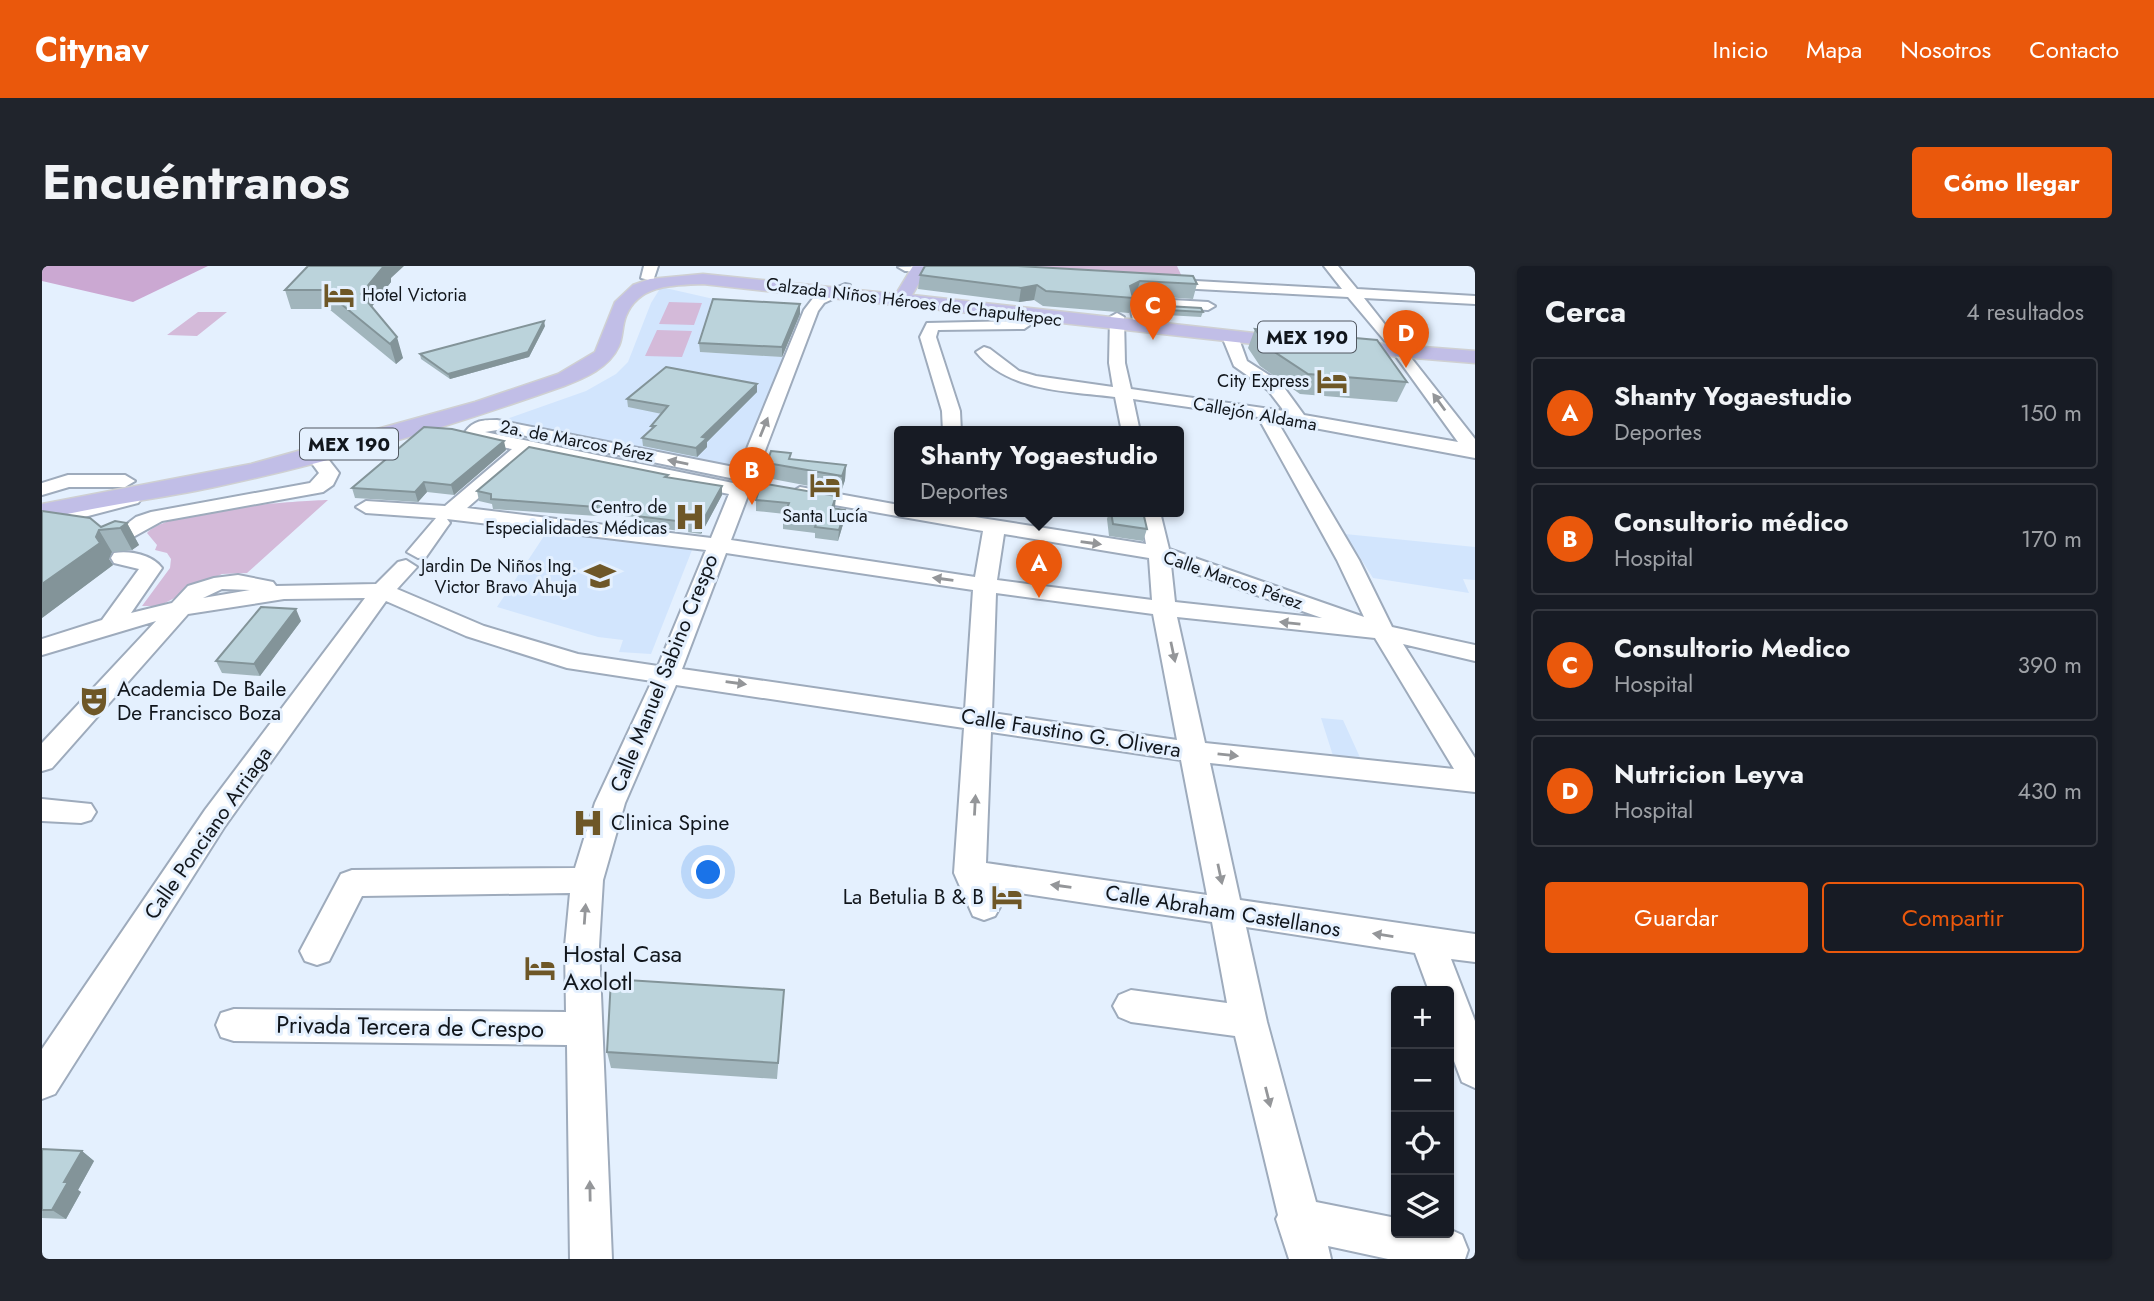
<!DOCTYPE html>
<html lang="es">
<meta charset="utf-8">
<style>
body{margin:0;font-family:Jost,sans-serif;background:#20242c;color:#f1f3f6}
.controls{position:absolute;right:21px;bottom:21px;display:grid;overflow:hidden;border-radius:7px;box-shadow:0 2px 5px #0004}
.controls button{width:63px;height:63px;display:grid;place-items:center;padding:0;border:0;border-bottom:2px solid #363941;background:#171b24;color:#f1f3f6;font:35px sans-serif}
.you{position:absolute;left:667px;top:607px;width:24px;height:24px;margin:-18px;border:5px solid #fff;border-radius:50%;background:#1a73e8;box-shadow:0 0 0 10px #1a73e833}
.badge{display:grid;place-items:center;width:46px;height:46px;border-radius:50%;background:#ea580c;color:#fff;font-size:23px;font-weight:700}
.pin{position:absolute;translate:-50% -58px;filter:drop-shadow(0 2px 4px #0008)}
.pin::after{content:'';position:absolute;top:37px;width:24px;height:21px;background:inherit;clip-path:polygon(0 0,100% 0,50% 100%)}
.popup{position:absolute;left:852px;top:160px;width:290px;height:91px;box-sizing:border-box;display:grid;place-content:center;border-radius:7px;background:#171b24;filter:drop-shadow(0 2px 5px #0005);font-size:23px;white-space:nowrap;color:#9ea1a6}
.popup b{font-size:26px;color:#f1f3f6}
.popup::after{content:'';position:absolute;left:50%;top:100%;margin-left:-14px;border:14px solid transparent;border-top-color:#171b24}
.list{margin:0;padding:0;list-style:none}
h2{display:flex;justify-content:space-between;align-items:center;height:91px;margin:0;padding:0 28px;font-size:30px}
h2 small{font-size:23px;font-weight:400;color:#9ea1a6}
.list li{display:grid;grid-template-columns:46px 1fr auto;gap:21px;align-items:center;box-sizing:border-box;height:112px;margin:0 14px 14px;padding:0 14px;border:2px solid #363941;border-radius:7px}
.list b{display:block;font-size:26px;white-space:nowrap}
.list p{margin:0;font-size:23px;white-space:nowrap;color:#9ea1a6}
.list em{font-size:23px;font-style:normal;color:#9ea1a6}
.actions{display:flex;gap:14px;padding:21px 28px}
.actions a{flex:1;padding:16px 0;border:2px solid #ea580c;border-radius:7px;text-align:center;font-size:24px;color:#ea580c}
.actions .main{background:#ea580c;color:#fff}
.icon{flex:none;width:38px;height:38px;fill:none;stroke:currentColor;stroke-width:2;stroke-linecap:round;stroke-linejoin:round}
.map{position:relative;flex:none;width:1433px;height:993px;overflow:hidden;border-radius:7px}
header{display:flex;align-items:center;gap:42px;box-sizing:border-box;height:98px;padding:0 35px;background:#ea580c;color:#fff}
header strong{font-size:33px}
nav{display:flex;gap:38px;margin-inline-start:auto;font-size:24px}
.intro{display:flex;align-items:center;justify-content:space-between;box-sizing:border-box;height:168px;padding:0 42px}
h1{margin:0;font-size:49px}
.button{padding:18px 32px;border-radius:7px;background:#ea580c;color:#fff;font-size:24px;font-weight:700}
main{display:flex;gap:42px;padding:0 42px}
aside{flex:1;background:#171b24;border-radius:7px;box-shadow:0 2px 5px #0004}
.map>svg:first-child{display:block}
</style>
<header>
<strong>Citynav</strong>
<nav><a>Inicio</a><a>Mapa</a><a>Nosotros</a><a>Contacto</a></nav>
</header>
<div class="intro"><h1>Encuéntranos</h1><a class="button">Cómo llegar</a></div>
<main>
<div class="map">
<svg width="1433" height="993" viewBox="0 0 1433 993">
<rect width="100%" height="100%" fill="#e4f0fe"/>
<path fill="#d2e5fd" d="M619,21L676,34L658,86L744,91L694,202L462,154L544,125L574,108L586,96L609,37Z
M506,264L652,279L609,388L577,386L581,374L556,371L455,341Z
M1303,268L1433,281V314L1421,313L1427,327L1331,312Z
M1279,452L1301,454L1321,498L1293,496Z"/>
<path fill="#d4bad9" d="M980,0H1135L1142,15L981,7Z
M627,36L660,37L652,59L617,58Z
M156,46H185L155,70L125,69Z
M615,64L650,65L640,91L603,90Z
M286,234L205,307L180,308L117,340H100L128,302L129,293L125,287L113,284L115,279L105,267C126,243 252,235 286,234Z"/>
<path fill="#cba8d2" d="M0,0H166L91,36L0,15Z"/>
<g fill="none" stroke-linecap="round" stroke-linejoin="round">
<g stroke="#9eabbc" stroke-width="4">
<path id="minor" d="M602,0H616L611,15L599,12Z
M906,0L911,1V7L863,5L856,1Z
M1282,0H1296L1315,23L1433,30V38L1322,32L1433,173V192L1235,155L1317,294L1350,361L1433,379V395L1361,378L1433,492V526L1168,497L1198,634L1433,668V696L1409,693L1433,755V822L1420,816L1407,782V725H1387L1373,687L1204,661L1225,756L1274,936L1354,952V967H1407V963L1420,969L1426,984L1423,993H1346L1286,980L1289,993H1247L1234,953L1236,949L1193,770L1089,756L1077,751L1071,740L1077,729L1089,724L1185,737L1170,656L950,623L958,641L953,650L942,654L931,650L912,607L922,462L634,419L583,537L561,614L557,680L570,993H528L525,779L192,775L179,771L174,759L179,747L192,743L524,746L523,680L528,627L320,630L287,695L275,699L263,695L258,685L299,608L310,604L533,602L553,537L610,415L525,402L424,370L344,335L183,560L13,828L0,833V783L163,544L323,332L242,333L146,348L10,502L0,505V477L114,355L0,389V373L60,354L97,303L72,297L69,292L72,287C88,284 111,289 120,302L89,347L130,337L146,320L172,312L196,309L231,316L234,320L334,318L356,296L364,294L375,301L355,323L442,360L536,388L616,400L664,284L405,253L408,257L405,261L384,291L376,292L365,286L394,252L324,247L314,241L324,235L403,240L470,183C453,179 434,179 423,166C432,154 441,154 455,154L697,202L762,44L772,31L803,18L808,19V25L782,37L776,45L689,274L933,311L941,265L758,233L748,227L758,221L857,239V246H901L1104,278L1098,246H1118L1127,283L1322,351L1295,294L1216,151L1091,133L1098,166H1080L1073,131C1026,125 967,126 934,86L942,81L948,83L977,105L994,110L1071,121L1067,97L1068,51L1075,47L1082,51L1083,97L1089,123L1242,145L1226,124L1192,100L1181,73L1189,68L1197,73L1205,95L1238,116L1262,149L1416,176L1343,75L1306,31L1118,21L1111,17L1118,13L1300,23ZM455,164L693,213L691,217L443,166ZM488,187L687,228L669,272L425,242ZM962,268L1107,292L1110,334L955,314ZM684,287L931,324L923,444L640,403ZM1129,299L1280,352L1133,336ZM180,323L208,324L161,332ZM954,327L1111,348L1135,474L950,447ZM1135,351L1333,372L1412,503L1163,477ZM949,466L1139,494L1165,629L944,597Z
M1094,32L1166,36L1173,40L1166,44L1102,41L1105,54L1098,58L1091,54L1087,36Z
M994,46L1001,50L982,63L896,64L894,71L918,145L919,166H901L900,145L878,71L885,57L978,55Z
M272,182L279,184L297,207L291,219L281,226L120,255L73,281L62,275L94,251L109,246L268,217L277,207L263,188Z
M26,209H83L93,215L83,221H27L0,229V217Z
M89,227L99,233L96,237L0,262V250Z
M0,533L49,538L54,546L49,554L39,557L0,555Z"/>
</g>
<g stroke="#cfd0d2" stroke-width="3">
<path id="major" d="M871,0H887L870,29L1239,70L1433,85V97L1239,81L661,18C632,19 597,18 584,50C580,60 581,71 577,80C567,102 543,112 522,120C412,159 291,196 177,220C118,233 58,239 0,254V238L209,198L433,136L516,108L553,86L573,36L591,19L608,13L661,8L854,28Z"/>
</g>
<use href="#minor" fill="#fff" fill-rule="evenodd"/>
<use href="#major" fill="#c1bee7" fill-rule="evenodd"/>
</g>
<path fill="#a1b5bc" d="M883,0L1155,18L1151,33L1094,29L1091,31L1087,47L1001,40L992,34L977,36L876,23L878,9Z
M349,12V16L330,40L361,92L354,98L287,43H249L243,24Z
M758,38V48L740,91L658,86L657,77Z
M1107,39L1161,46L1159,51L1106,48L1105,44Z
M503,60L487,91L408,113L379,93L378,88Z
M1213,63L1365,116L1355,136L1258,128L1218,100L1206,82Z
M715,126L665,176V181L655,191L601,180L600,172L610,164L609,160L620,148L586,141L585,133Z
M464,184L412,229L385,226L376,236L313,232L310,222Z
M749,193L804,199L803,214L799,226L725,212V197Z
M626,209V212L680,220V229L659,268L595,259L594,251L557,248L555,250L451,243L450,238L437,235L435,225Z
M714,234L793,241V243L802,255L796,275L773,272V267L741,263V252L743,248L714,245Z
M1067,246H1101L1105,263L1101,275L1067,270L1065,253Z
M85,257L97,279L90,284L70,286L67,293L71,299L0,352L59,261Z
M259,355L218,410L180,407L174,395Z
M741,740L735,813L569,802L565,786Z
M0,883L40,885L52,895L36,924L39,926L24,953L0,952Z"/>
<path fill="#839499" d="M341,0H362L349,12V16L325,47L319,28Z
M1098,15L1094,29L1090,32L1088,20Z
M995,19L992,34L977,36L979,22Z
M758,38V48L740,91V81Z
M502,55L503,60L487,91L408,113L406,108Z
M355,71L361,92L354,98L348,78Z
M715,118V126L665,176V181L655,191L654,182L660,171Z
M462,175L464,184L412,229L409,219Z
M804,199L803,214L799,226L800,210Z
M382,216L385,226L376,236L373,226Z
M680,220V229L659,268V258Z
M794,230L793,241L789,254L790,242Z
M555,238L557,248L555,250L554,241Z
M803,244L802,255L796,275L797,264Z
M85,257L97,279L90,284L78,262Z
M57,264L70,286L67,293L71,299L0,352V318Z
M254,343L259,355L218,410L212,398Z
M40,885L52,895L36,924L39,926L24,953L10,944L22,916Z"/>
<path fill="#bbd3db" stroke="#839499" stroke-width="2" d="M266,0H342L319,28L355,71L348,78L282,24H243Z
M883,0H976L1151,10L1155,18L1098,15L1088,20L1091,32L1004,25L995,19L979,22L878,9Z
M671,33L758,38L740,81L657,77Z
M1107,39L1159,42L1161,46L1108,43Z
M502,55L486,86L406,108L378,88Z
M1213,63L1335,74L1365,116L1266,108L1225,81Z
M624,101L715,118L660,171L665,172L654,182L600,172L613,160H609L626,140L585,133Z
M382,161L410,163L462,175L409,219L382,216L373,226L310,222Z
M487,181L626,209L623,211L680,220L659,258L594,250L598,242L555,238L554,241L449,233V228L435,225Z
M729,185L749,187L747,193L804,199L800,210L725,197Z
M719,217L794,230L790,242L803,244L797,264L773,261L775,256L741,252L747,237L714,234Z
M0,245L48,252L59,261L73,255L85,257L78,262L57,264L54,271L58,277L0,318Z
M1069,246H1101L1105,263L1071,258Z
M219,341L254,343L212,398L174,395Z
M569,713L742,724L736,797L565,786Z
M0,883L40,885L22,916H26L10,944H0Z"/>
<defs><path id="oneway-solid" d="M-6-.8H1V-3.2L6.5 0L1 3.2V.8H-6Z" transform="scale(1.75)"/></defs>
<g fill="#949699">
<use href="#oneway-solid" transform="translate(1397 136) rotate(-126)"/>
<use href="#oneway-solid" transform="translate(722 161) rotate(-68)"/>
<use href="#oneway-solid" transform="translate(636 196) rotate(-169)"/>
<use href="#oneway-solid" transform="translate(1049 277) rotate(8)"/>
<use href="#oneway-solid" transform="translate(901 313) rotate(-172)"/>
<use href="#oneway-solid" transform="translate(1248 357) rotate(-174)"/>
<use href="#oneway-solid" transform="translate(1131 386) rotate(78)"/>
<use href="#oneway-solid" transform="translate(694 417) rotate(8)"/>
<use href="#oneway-solid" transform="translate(1186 489) rotate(6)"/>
<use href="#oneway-solid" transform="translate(933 539) rotate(-87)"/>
<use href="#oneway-solid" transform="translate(1178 608) rotate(78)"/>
<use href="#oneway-solid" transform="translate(1019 620) rotate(-172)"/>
<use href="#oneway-solid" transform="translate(543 648) rotate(-86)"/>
<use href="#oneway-solid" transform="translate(1341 669) rotate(-171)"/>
<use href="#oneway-solid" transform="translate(1226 831) rotate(76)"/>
<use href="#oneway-solid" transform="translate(548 925) rotate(-91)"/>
</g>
<defs>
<g id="hotel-bare" transform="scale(2.415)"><path d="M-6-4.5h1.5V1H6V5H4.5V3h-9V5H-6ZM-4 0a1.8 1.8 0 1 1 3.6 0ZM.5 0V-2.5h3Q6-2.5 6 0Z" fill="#6e5727" stroke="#e4f0fe" stroke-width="2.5" paint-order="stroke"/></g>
<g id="hospital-bare" transform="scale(2.415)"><path d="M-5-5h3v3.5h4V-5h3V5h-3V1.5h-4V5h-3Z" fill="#6e5727" stroke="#e4f0fe" stroke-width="2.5" paint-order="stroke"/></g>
<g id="school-bare" transform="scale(2.415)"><path d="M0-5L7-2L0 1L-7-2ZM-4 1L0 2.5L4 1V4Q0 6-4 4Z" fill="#6e5727" stroke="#e4f0fe" stroke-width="2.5" paint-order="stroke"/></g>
<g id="theatre-bare" transform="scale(2.415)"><path d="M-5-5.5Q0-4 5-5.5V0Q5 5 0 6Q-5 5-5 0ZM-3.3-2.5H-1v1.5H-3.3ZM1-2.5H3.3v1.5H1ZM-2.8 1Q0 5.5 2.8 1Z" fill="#6e5727" stroke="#e4f0fe" stroke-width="2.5" paint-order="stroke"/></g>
</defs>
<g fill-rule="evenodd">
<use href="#hotel-bare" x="297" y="29"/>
<use href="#hotel-bare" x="1290" y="115"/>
<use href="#hotel-bare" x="783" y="219"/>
<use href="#hospital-bare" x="648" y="251"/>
<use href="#school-bare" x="558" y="310"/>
<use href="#theatre-bare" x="52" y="435"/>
<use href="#hospital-bare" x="546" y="557"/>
<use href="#hotel-bare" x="965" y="631"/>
<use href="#hotel-bare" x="498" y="702"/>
</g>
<g text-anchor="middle" stroke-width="6" stroke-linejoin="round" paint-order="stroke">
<g font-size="18" fill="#11161c" stroke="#e4f0fe" text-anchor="end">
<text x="320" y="35" text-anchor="start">Hotel Victoria</text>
<text x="1267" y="121">City Express</text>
<text x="625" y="247">Centro de<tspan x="625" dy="21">Especialidades Médicas</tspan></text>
<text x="783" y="256" text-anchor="middle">Santa Lucía</text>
<text x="535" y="306">Jardin De Niños Ing.<tspan x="535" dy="21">Victor Bravo Ahuja</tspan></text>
</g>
<g font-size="18" fill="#11161c" stroke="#e4f0fe">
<text transform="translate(872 36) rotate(7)" y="6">Calzada Niños Héroes de Chapultepec</text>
<text transform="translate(1213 148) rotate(10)" y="6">Callejón Aldama</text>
<text transform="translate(535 175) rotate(11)" y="6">2a. de Marcos Pérez</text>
<text transform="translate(1191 314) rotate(19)" y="6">Calle Marcos Pérez</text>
</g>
<g fill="#e4f0fe" stroke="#505760" stroke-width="2">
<rect x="1216" y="55.5" width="98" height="31" rx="5"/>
<rect x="258" y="162.5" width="98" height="31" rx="5"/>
</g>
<g font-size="19" font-weight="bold" fill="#11161c">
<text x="1265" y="78">MEX 190</text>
<text x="307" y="185">MEX 190</text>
</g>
<g font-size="21" fill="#11161c" stroke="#e4f0fe">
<text transform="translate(622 407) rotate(-68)" y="7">Calle Manuel Sabino Crespo</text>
<text transform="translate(1029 467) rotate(9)" y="7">Calle Faustino G. Olivera</text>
<text transform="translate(166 567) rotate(-55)" y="7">Calle Ponciano Arriaga</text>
<text transform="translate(1181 645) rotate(9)" y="7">Calle Abraham Castellanos</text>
</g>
<g font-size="21" fill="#11161c" stroke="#e4f0fe" text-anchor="start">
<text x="75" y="430">Academia De Baile<tspan x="75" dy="24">De Francisco Boza</tspan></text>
<text x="569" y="564">Clinica Spine</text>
<text x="942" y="638" text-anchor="end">La Betulia B &amp; B</text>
</g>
<g font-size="24" fill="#11161c" stroke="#e4f0fe" text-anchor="start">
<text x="521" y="696">Hostal Casa<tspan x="521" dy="28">Axolotl</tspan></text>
</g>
<g font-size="24" fill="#11161c" stroke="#e4f0fe">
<text transform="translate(368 761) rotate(1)" y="8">Privada Tercera de Crespo</text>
</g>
</g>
</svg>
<div class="controls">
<button>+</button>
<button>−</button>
<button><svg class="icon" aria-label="locate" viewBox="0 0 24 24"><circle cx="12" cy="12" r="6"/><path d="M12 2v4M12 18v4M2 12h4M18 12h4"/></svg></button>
<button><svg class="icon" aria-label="layers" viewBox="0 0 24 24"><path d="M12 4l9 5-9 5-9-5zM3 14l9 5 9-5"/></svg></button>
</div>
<div class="you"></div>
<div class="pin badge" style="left:997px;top:332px">A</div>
<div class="popup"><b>Shanty Yogaestudio</b>Deportes</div>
<div class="pin badge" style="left:710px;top:239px">B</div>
<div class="pin badge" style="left:1111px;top:74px">C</div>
<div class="pin badge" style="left:1364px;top:102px">D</div>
</div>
<aside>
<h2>Cerca<small>4 resultados</small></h2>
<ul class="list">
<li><span class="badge">A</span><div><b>Shanty Yogaestudio</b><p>Deportes</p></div><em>150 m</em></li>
<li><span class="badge">B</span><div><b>Consultorio médico</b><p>Hospital</p></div><em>170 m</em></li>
<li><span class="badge">C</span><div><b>Consultorio Medico</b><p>Hospital</p></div><em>390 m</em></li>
<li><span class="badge">D</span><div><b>Nutricion Leyva</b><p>Hospital</p></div><em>430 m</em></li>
</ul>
<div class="actions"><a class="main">Guardar</a><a>Compartir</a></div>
</aside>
</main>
